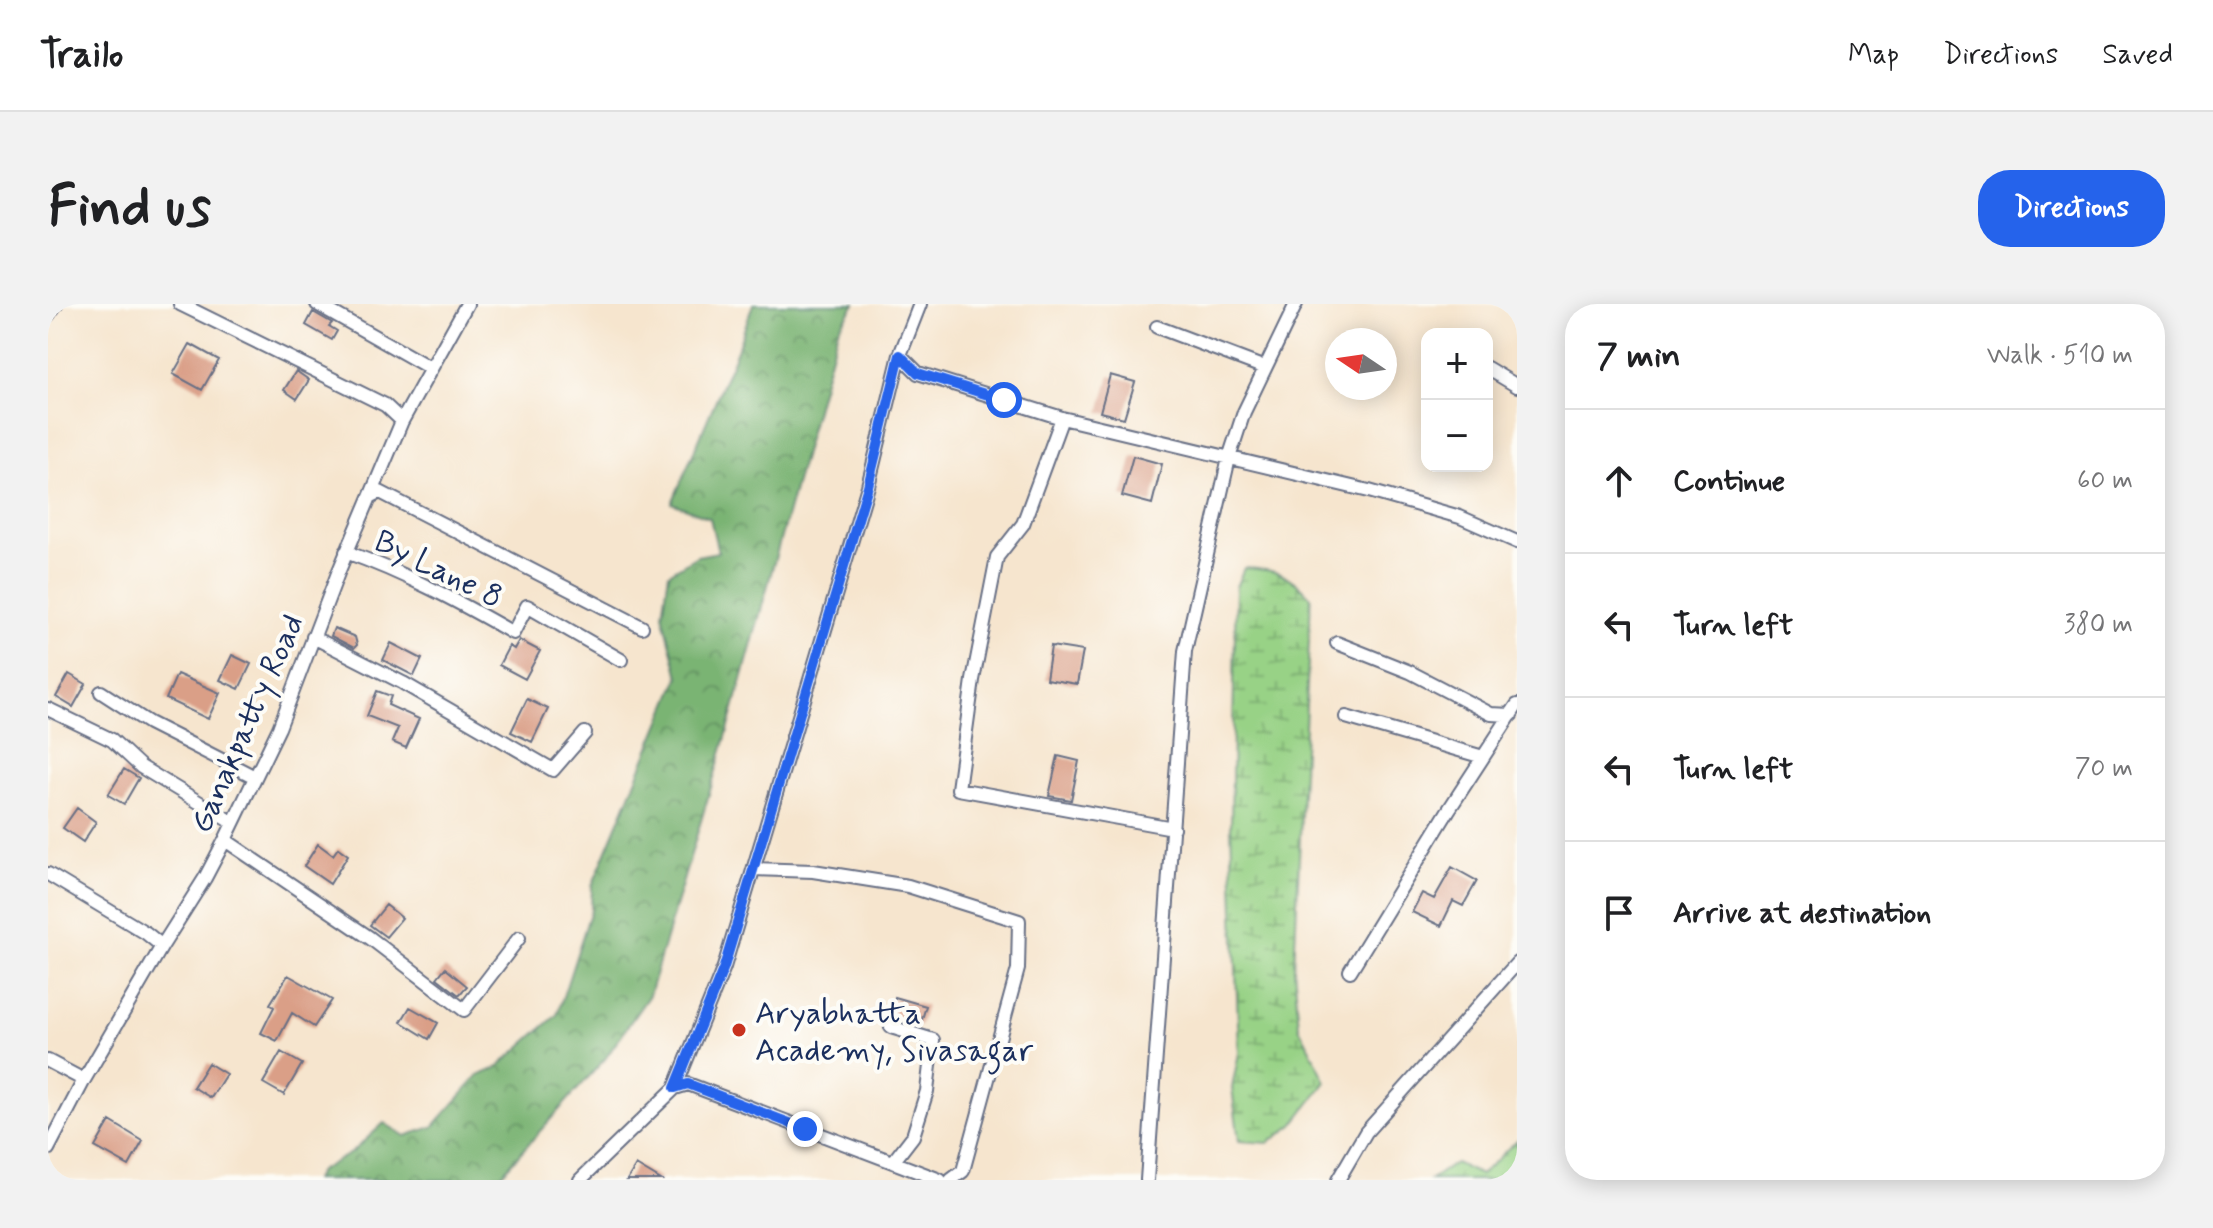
<!DOCTYPE html>
<meta charset="utf-8">
<style>
body{margin:0;font-family:Mynerve,sans-serif;background:#f2f2f2;color:#202124}
.controls{position:absolute;right:24px;top:24px;display:grid;overflow:hidden;border-radius:16px;box-shadow:0 4px 20px #0003}
.controls button{width:72px;height:72px;display:grid;place-items:center;padding:0;border:0;border-bottom:2px solid #e0e0e0;background:#fff;color:#202124;font:40px sans-serif}
.compass{position:absolute;left:1277px;top:24px;width:72px;height:72px;border-radius:50%;background:#fff;box-shadow:0 4px 20px #0003;rotate:283deg}
.stop{position:absolute;width:24px;height:24px;margin:-18px;border:6px solid #2563eb;border-radius:50%;background:#fff}
.stop.end{background:#2563eb;border-color:#fff;box-shadow:0 2px 8px #0008}
.list{margin:0;padding:0;list-style:none}
h2{display:flex;justify-content:space-between;align-items:center;height:104px;margin:0;padding:0 32px;font-size:34px}
h2 small{font-size:26px;font-weight:400;color:#757577}
.list li{display:grid;grid-template-columns:52px 1fr auto;gap:24px;align-items:center;box-sizing:border-box;height:144px;padding:0 32px;border-top:2px solid #e0e0e0}
.list b{display:block;font-size:30px;white-space:nowrap}
.list em{font-size:26px;font-style:normal;color:#757577}
.icon{flex:none;width:44px;height:44px;fill:none;stroke:currentColor;stroke-width:2;stroke-linecap:round;stroke-linejoin:round}
.map{position:relative;flex:none;width:1469px;height:876px;overflow:hidden;border-radius:32px}
header{display:flex;align-items:center;gap:48px;box-sizing:border-box;height:112px;padding:0 40px;background:#fff;border-bottom:2px solid #e0e0e0}
header strong{font-size:38px}
nav{display:flex;gap:44px;margin-inline-start:auto;font-size:28px}
.intro{display:flex;align-items:center;justify-content:space-between;box-sizing:border-box;height:192px;padding:0 48px}
h1{margin:0;font-size:56px}
.button{padding:20px 36px;border-radius:32px;background:#2563eb;color:#fff;font-size:28px;font-weight:700}
main{display:flex;gap:48px;padding:0 48px}
aside{flex:1;background:#fff;border-radius:32px;box-shadow:0 4px 20px #0003}
.map>svg:first-child{display:block}
</style>
<header>
<strong>Trailo</strong>
<nav><a>Map</a><a>Directions</a><a>Saved</a></nav>
</header>
<div class="intro"><h1>Find us</h1><a class="button">Directions</a></div>
<main>
<div class="map">
<svg width="1469" height="876" viewBox="0 0 1469 876">
<defs>
<pattern id="forest-crowns" width="20" height="18" patternUnits="userSpaceOnUse" patternTransform="scale(2)"><rect width="20" height="18" fill="#7ab473"/><path d="M2 6a3 3 0 1 1 6 0M12 15a3 3 0 1 1 6 0" fill="none" stroke="#639362"/></pattern>
<pattern id="wetland-marsh" width="20" height="14" patternUnits="userSpaceOnUse" patternTransform="scale(2)"><rect width="20" height="14" fill="#98d286"/><path d="M1 5h8M5 5V1M11 12h8M15 12V8" fill="none" stroke="#7bab71"/></pattern>
</defs>
<rect width="100%" height="100%" fill="#fdfcf7"/>
<filter id="ink" filterUnits="userSpaceOnUse"><feTurbulence type="fractalNoise" baseFrequency=".0125" numOctaves="2"/><feDisplacementMap in="SourceGraphic" scale="16" xChannelSelector="R" yChannelSelector="G"/><feConvolveMatrix kernelMatrix="1 2 1 2 8 2 1 2 1" color-interpolation-filters="sRGB"/></filter>
<filter id="wash" filterUnits="userSpaceOnUse"><feTurbulence type="fractalNoise" baseFrequency=".006" numOctaves="4" result="noise"/><feDisplacementMap in="SourceGraphic" scale="32" xChannelSelector="R" yChannelSelector="G"/><feGaussianBlur stdDeviation="1.8" result="paint"/><feColorMatrix in="noise" values="0 0 0 0 0 0 0 0 0 0 0 0 0 0 0 0 0 1.4 0 .05"/><feComposite in="paint" operator="in"/></filter>
<g filter="url(#wash)">
<rect width="100%" height="100%" fill="#f6e5ce"/>
<path fill="url(#forest-crowns)" stroke="#4a7268" stroke-width="2" d="M705,0H807L790,25L681,423L601,691L557,755L448,876H266L271,867L304,848L336,819L357,832L385,823L430,772L449,764L509,711L543,606L544,582L631,373L615,310L621,269L649,252L670,248L662,214L624,199L689,46Z"/>
<path fill="url(#wetland-marsh)" stroke="#5a8072" stroke-width="2" d="M1196,264C1228,265 1241,270 1263,293L1246,664L1251,723L1278,778L1245,821L1220,839L1191,837L1184,784L1191,749L1183,523L1188,283Z
M1469,836V876H1382L1407,859L1432,871Z"/>
<g id="blocks">
<path fill="#da9f87" d="M265,8L284,19L281,22L289,27L284,36L258,21Z
M142,40L171,56L154,86L125,70Z
M248,67L261,76L249,95L236,86Z
M1062,71L1087,78L1076,114L1052,108Z
M1085,152L1114,160L1104,200L1074,192Z
M286,324L307,333L309,341L306,344L283,332Z
M471,336L492,347L477,375L451,361L461,342L466,345Z
M343,339L374,355L366,372L335,356Z
M1003,342L1035,347L1029,380L998,375Z
M184,351L203,360L191,385L172,376Z
M21,370L38,380L25,403L8,393Z
M129,370L172,389L160,415L118,395Z
M329,387L343,392L340,401L371,415L358,444L344,438L350,424L319,412Z
M479,395L500,405L484,438L463,428Z
M1010,452L1031,457L1023,496L1001,492Z
M76,465L91,474L76,500L60,491Z
M29,504L48,518L35,538L15,524Z
M270,540L285,551L290,544L300,551L282,580L256,562Z
M1404,563L1429,577L1415,602L1405,597L1393,622L1364,608L1374,589L1386,595Z
M338,601L354,614L338,633L322,621Z
M397,664L419,682L411,691L389,674Z
M240,671L284,696L266,723L244,709L229,737L213,729L226,703L222,700Z
M847,693L878,702L872,722L840,715Z
M362,703L390,719L381,735L353,718Z
M233,748L254,760L236,791L215,779Z
M160,759L178,770L163,794L145,783Z
M62,817L95,837L81,862L47,843Z
M588,861L613,876H579Z"/>
</g>
</g>
<g filter="url(#ink)">
<use href="#blocks" fill-opacity="0" stroke="#686f85" stroke-width="2"/>
<g fill="none" stroke-linecap="round" stroke-linejoin="round">
<g stroke="#686f85" stroke-width="16">
<path id="minor" d="M132,0L337,101L354,117
M269,0L382,64
M0,11L8,0
M1109,23L1217,64
M852,51L870,69L1014,114L1321,187L1412,213L1469,238
M1439,64L1469,82
M1014,114L975,220L949,253L925,376L910,485L1125,524
M322,193L332,188L594,323
M298,248C357,269 411,298 465,329L479,302L573,356
M265,333L355,379L505,466L537,429
M1289,339L1362,368L1443,410L1463,411
M53,388L101,419L207,473
M0,405L64,436L93,463L185,519
M1298,413L1435,453
M177,536L322,634L416,706L471,634
M706,565L765,567L860,582L971,617L970,665L915,867L903,876
M0,570L98,629L114,642
M1302,667L1400,507L1469,401
M843,723L885,736L879,787L865,832L845,858
M0,757L36,776
M627,784L640,780L892,876
M0,845L36,776L114,642L157,574L177,536L231,424L290,269L354,117L419,0
M532,876L627,784L676,663L820,182L852,51L872,0
M1099,876L1137,347L1181,154L1196,108L1248,0
M1290,876L1318,828L1469,659"/>
</g>
<use href="#minor" stroke="#fff" stroke-width="12"/>
</g>
</g>
<g fill="none" stroke-linecap="round" stroke-linejoin="round" filter="url(#ink)">
<path stroke="#2563eb" stroke-width="10" d="M757,825L640,780L627,784L676,663L820,182L852,51L870,69L956,96"/>
</g>
<circle fill="#c8321e" stroke="#fdfcf7" stroke-width="3" cx="691" cy="726" r="8"/>
<g text-anchor="middle" stroke-width="8" stroke-linejoin="round" paint-order="stroke">
<g font-size="32" fill="#1b2f5e" stroke="#fdfcf7">
<text transform="translate(391 264) rotate(26)" y="11">By Lane 8</text>
<text transform="translate(198 419) rotate(-66)" y="11">Ganakpatty Road</text>
</g>
<g font-size="32" fill="#1b2f5e" stroke="#fdfcf7" text-anchor="start">
<text x="707" y="719">Aryabhatta<tspan x="707" dy="37">Academy, Sivasagar</tspan></text>
</g>
</g>
</svg>
<div class="controls">
<button>+</button>
<button>−</button>
</div>
<svg class="compass" viewBox="-18 -18 36 36"><path d="M0-13l5 13h-10z" fill="#e53935"/><path d="M0 13l5-13h-10z" fill="#757577"/></svg>
<div class="stop" style="left:956px;top:96px"></div>
<div class="stop end" style="left:757px;top:825px"></div>
</div>
<aside>
<h2>7 min<small>Walk · 510 m</small></h2>
<ul class="list">
<li><svg class="icon" aria-label="ahead" viewBox="0 0 24 24"><path d="M12 20V5M6 11l6-6 6 6"/></svg><div><b>Continue</b></div><em>60 m</em></li>
<li><svg class="icon" aria-label="left" viewBox="0 0 24 24"><path d="M17 20v-9H6M10 6l-5 5 5 5"/></svg><div><b>Turn left</b></div><em>380 m</em></li>
<li><svg class="icon" aria-label="left" viewBox="0 0 24 24"><path d="M17 20v-9H6M10 6l-5 5 5 5"/></svg><div><b>Turn left</b></div><em>70 m</em></li>
<li><svg class="icon" aria-label="arrive" viewBox="0 0 24 24"><path d="M6 21V4h12l-3 4 3 4H6"/></svg><div><b>Arrive at destination</b></div></li>
</ul>
</aside>
</main>
